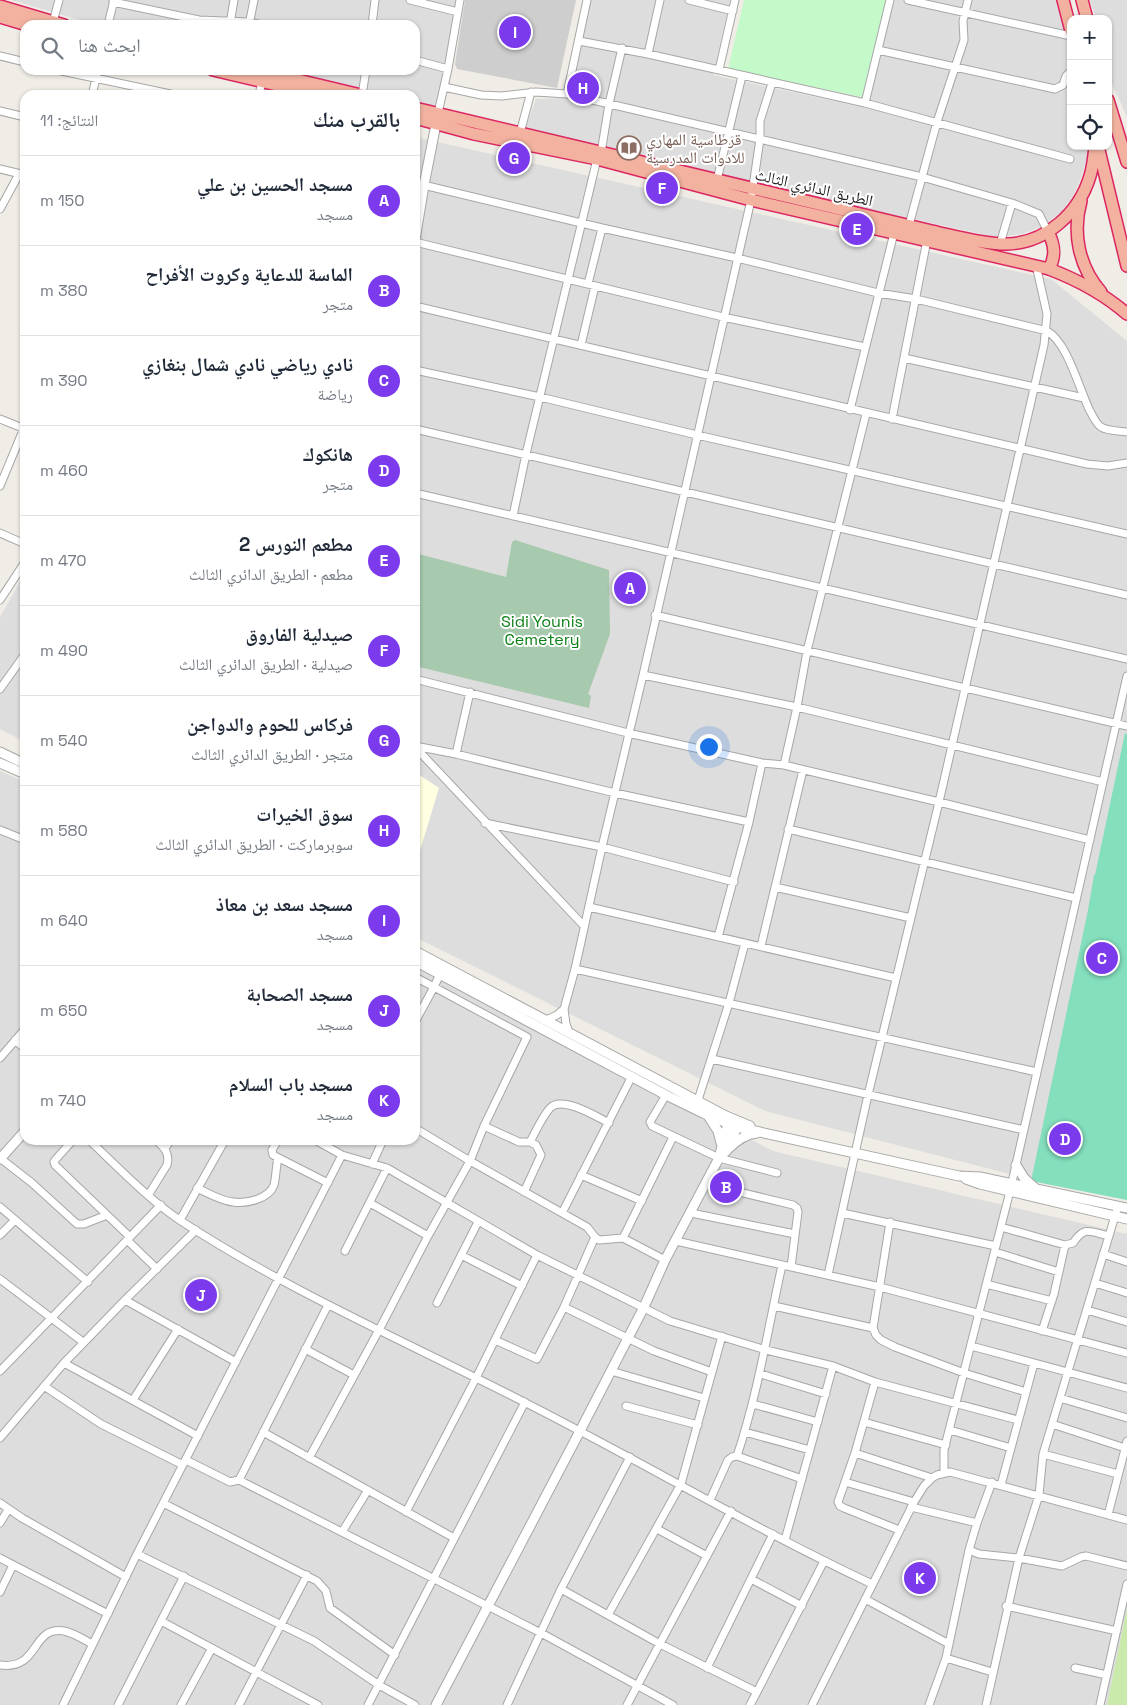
<!DOCTYPE html>
<html lang="ar">
<meta charset="utf-8">
<style>
body{margin:0;font-family:"Space Grotesk","Noto Naskh Arabic",sans-serif;background:#f2f2f3;color:#1f2937;direction:rtl}
.controls{position:absolute;right:15px;top:15px;display:grid;overflow:hidden;border-radius:10px;box-shadow:0 1px 4px #0004}
.controls button{width:45px;height:45px;display:grid;place-items:center;padding:0;border:0;border-bottom:1px solid #e0e1e3;background:#fff;color:#1f2937;font:25px sans-serif}
.you{position:absolute;left:708px;top:746px;width:18px;height:18px;margin:-12px;border:4px solid #fff;border-radius:50%;background:#1a73e8;box-shadow:0 0 0 8px #1a73e833}
.badge{display:grid;place-items:center;width:32px;height:32px;border-radius:50%;background:#7c3aed;color:#fff;font-size:16px;font-weight:700}
.pin{position:absolute;translate:-50% -50%;border:2px solid #fff;box-shadow:0 1px 5px #0006}
.list{margin:0;padding:0;list-style:none}
h2{display:flex;justify-content:space-between;align-items:center;height:65px;margin:0;padding:0 20px;font-size:21px}
h2 small{font-size:16px;font-weight:400;color:#747a83}
.list li{display:grid;grid-template-columns:32px 1fr auto;gap:15px;align-items:center;box-sizing:border-box;height:90px;padding:0 20px;border-top:1px solid #e0e1e3}
.list b{display:block;font-size:19px;white-space:nowrap}
.list p{margin:0;font-size:16px;white-space:nowrap;color:#747a83}
.list em{font-size:16px;font-style:normal;color:#747a83}
.icon{flex:none;width:28px;height:28px;fill:none;stroke:currentColor;stroke-width:2;stroke-linecap:round;stroke-linejoin:round}
.map{position:relative;flex:none;width:1127px;height:1705px;overflow:hidden;direction:ltr}
.search{position:absolute;background:#fff;box-shadow:0 1px 4px #0004;left:20px;top:20px;width:400px;height:55px;display:flex;align-items:center;gap:12px;box-sizing:border-box;padding:0 18px;border-radius:15px;color:#747a83;font-size:19px}
.panel{position:absolute;background:#fff;box-shadow:0 1px 4px #0004;left:20px;top:90px;width:400px;height:1055px;border-radius:15px;direction:rtl}
.map>svg:first-child{display:block}
</style>
<div class="map">
<svg width="1127" height="1705" viewBox="0 0 1127 1705">
<rect width="100%" height="100%" fill="#f0ede6"/>
<path fill="#dedddd" d="M11,0H456L438,112L415,107V95H364L259,70H415V25H97Z
M588,0H730L713,75L866,108L894,0H1058L1071,52V146H1088V156L1082,175L1074,195L1061,212L1044,226L1022,234L995,237L721,177L524,131L536,99L564,98Z
M1090,0H1127V117L1113,86L1108,68V19H1096Z
M415,137L1051,279L1127,341V1197L1025,1178L765,1111L415,937Z
M25,573V742L0,729V617Z
M0,771L25,782V1140H415V967L773,1151L1127,1234V1705H0Z"/>
<path fill="#ffffe1" d="M415,772L439,788L415,867Z"/>
<path fill="#cecece" d="M465,0H576L557,88L457,69L455,64Z"/>
<path fill="#caeaac" d="M1127,1609V1705H1107Z"/>
<path fill="#a7c9ad" d="M515,540L609,570L610,634L588,694L591,696L589,708L415,666V553L506,577L512,542Z"/>
<path fill="#c4fac9" d="M744,0H886L862,97L728,69Z"/>
<path fill="#84dfbd" d="M1125,733L1127,734V1200L1031,1181L1088,910L1094,875H1095Z"/>
<g fill="none" stroke-linecap="round" stroke-linejoin="round">
<g stroke="#a7a7a7" stroke-width="9">
<path id="minor" d="M410,0L458,12
M689,0L733,11
M908,0L1071,36
M113,2L199,20L249,22L262,25
M53,22L59,0
M230,24L234,0
M108,25L114,0
M249,25L254,0
M372,25L375,0
M579,41L648,54L865,103L1070,159
M878,50L1055,89L1063,85L1066,76L1071,71
M648,54L660,0
M0,56L25,62
M415,60L448,69
M57,70L175,95
M719,70L735,0
M444,87L481,95L502,96L536,92L567,94L922,177L1012,203L1039,214L1048,232
M567,94L587,0
M92,95L98,70
M259,95L262,81
M362,95L366,70
M865,103L890,0
M0,111L25,117
M438,113L448,69L460,0
M520,133L531,92
M601,153L609,104L622,48
M0,169L25,175
M717,180L742,76
M415,183L602,228L737,258L878,293L916,299L1047,331C1068,343 1079,389 1090,411C1093,416 1096,424 1101,427C1107,431 1120,431 1127,432
M0,209L19,174
M909,225L937,122L964,40L963,21L968,0
M415,242L723,317L865,347
M1000,244L1012,203
M588,284L602,228
M415,306C639,359 863,413 1087,464L1108,466L1127,463
M581,345L595,286
M904,358L1084,398
M415,370L540,397L697,435L1127,534
M850,410L894,233
M0,419L25,429
M892,419L927,240
M415,429L1127,595
M0,486L24,428
M415,493L1127,659
M513,516L526,454L597,159
M0,533L25,544
M0,600L25,562
M655,615L1127,726
M643,675L797,707L1103,782
M415,679L628,733L762,763L784,765L939,802L1090,840
M0,689L25,654
M415,746L456,754L615,793L749,822
M415,747L584,926
M456,754L470,692
M784,765L797,707L807,651L866,414
M485,823L602,847L734,882
M788,829L1076,898
M0,830L25,840
M775,887L911,918
M589,907L896,978
M718,937L749,822L762,763
M761,946L803,770
M575,969L1037,1072
M415,977L434,987L440,974
M546,1020L557,1015L564,1009
M415,1022L434,987L527,1037L484,1126L470,1161L415,1128
M569,1032L566,1024L564,1009L575,969L602,847L643,675L751,200L760,139V121L772,83
M15,1040L25,1049
M0,1058L25,1029
M712,1059L1024,1130
M666,1095L650,1122L652,1126L719,1158L777,1173
M698,1100L729,1003L745,943
M484,1126L519,1142H530
M73,1140L56,1159L54,1162L55,1165L130,1237
M89,1140C117,1166 149,1200 181,1221C290,1292 411,1344 526,1403C642,1462 755,1529 872,1584
M278,1140L272,1150L273,1155L328,1183
M315,1140L342,1155L387,1168L537,1255L670,1321L766,1350L833,1366L875,1382L1018,1420
M165,1148L171,1140
M0,1158L32,1183L77,1224H84L107,1215
M372,1164L383,1140
M581,1175L642,1201
M706,1184L793,1205L797,1208L798,1212L791,1267
M197,1188C208,1193 221,1201 233,1202C246,1204 269,1199 274,1185C276,1177 276,1167 278,1158
M524,1192L541,1155L536,1145L530,1142C536,1131 542,1117 550,1108C562,1095 597,1117 609,1123
M149,1194L167,1165C170,1153 164,1147 156,1140
M370,1203L428,1236
M0,1207L88,1282
M562,1213L632,1076
M691,1213L795,1234
M842,1213L996,1246
M180,1220L225,1140
M1001,1227L1065,1245
M0,1235L15,1220
M623,1238L673,1137
M127,1240L157,1269
M676,1241L880,1287L1127,1353
M345,1251L387,1168
M995,1252L1059,1272
M1103,1254L1127,1262
M461,1255L522,1286
M828,1275L868,1095L939,802L1044,345L1047,314L1036,265
M0,1279L83,1342
M1095,1283L1127,1293
M986,1284L1052,1301
M125,1300L236,1362
M437,1303L478,1222
M774,1306L873,1328L876,1335L881,1340L895,1347L964,1373L1026,1392
M564,1307L595,1237
M1087,1310L1127,1322
M873,1328L890,1222
M1042,1331L1054,1294L1065,1245L1073,1243C1085,1225 1090,1232 1109,1236
M495,1340L537,1359L564,1307L654,1351L712,1372
M971,1346L1127,1388
M305,1349L354,1375
M64,1363L198,1436
M0,1371L161,1205
M611,1371L704,1398
M761,1374L826,1394
M875,1382L855,1453L838,1502L840,1506L844,1508L899,1530
M44,1386L101,1424L183,1465
M1060,1398L1127,1418
M133,1400L178,1329
M753,1404L818,1422
M626,1406L698,1425
M864,1422L946,1445
M1052,1424L1125,1448
M950,1430L1011,1448
M263,1432L454,1538
M745,1432L810,1450
M0,1438L64,1363L125,1300L196,1230
M855,1453L932,1478
M1043,1454L1118,1474
M737,1456L802,1479
M309,1458L379,1330L428,1236L470,1161L587,1227L595,1237L599,1240L623,1238L665,1260
M186,1460L230,1482L239,1480L541,1633L673,1705
M944,1472V1450L1010,1191L1127,676
M239,1480L328,1305
M845,1482L914,1502
M1001,1485L1034,1363
M710,1500L728,1460L732,1457L737,1456C758,1393 768,1329 782,1265
M0,1503L22,1518L126,1577
M163,1503L317,1581L326,1591L330,1608L395,1655
M911,1507L977,1523L969,1550
M406,1512L476,1378L537,1255
M1108,1515L1127,1441
M0,1523L8,1510
M977,1523L992,1482
M657,1529L707,1556
M342,1532L368,1490
M785,1540L833,1366
M137,1554L314,1641L379,1685L415,1705
M0,1558L108,1614
M751,1579L802,1606
M561,1589L660,1644L757,1692L750,1705
M0,1592L13,1565
M865,1599L949,1644
M1006,1606L1117,1631
M608,1615L681,1484L722,1336
M161,1621L318,1705
M946,1658L992,1672
M0,1665C41,1670 30,1626 64,1631C74,1633 83,1639 92,1644
M707,1668L773,1534
M1075,1668L1107,1675
M757,1692L824,1561
M63,1705L137,1554L342,1155
M118,1705L184,1576
M181,1705L212,1648
M239,1705L307,1575
M368,1705L525,1402
M507,1705L561,1589L630,1457
M627,1705L731,1511
M812,1705L914,1502L924,1486L932,1478L937,1475L950,1472L1127,1520
M929,1705L946,1658L969,1550L979,1554L1019,1558L1062,1566L1081,1557L1086,1556L1127,1566
M986,1705L1019,1558L1039,1495L1043,1454L1118,1206
M1100,1705L1127,1584"/>
</g>
<g stroke="#a7a7a7" stroke-width="11">
<path id="tertiary" d="M415,240L424,185L437,119
M0,752L25,764
M0,763L25,774
M415,951L726,1116L750,1126
M415,961L666,1095L703,1113L737,1127L959,1176L980,1177L1127,1208
M709,1117L718,1131L721,1143
M729,1148C737,1140 746,1134 757,1133
M719,1158L727,1150L737,1127L742,1124
M0,1159L25,1131
M1016,1165L1024,1178L1035,1188
M966,1179L980,1184L1127,1219
M436,1705L580,1431L644,1307L665,1260L719,1158L728,1123L727,1119"/>
</g>
<g stroke="#dc2662" stroke-width="14">
<path id="trunk" d="M1063,0L1071,31
M1082,0L1087,19
M0,6L64,25
M0,17L27,25
M213,70L319,95
M256,70L361,95
M1108,100L1127,162
M415,108L932,231C955,236 982,244 1007,244C1046,243 1079,213 1090,176C1093,167 1094,156 1095,146
M415,118L474,134L597,159L751,200L1049,269C1078,280 1104,294 1127,314
M1098,146L1127,266
M1081,201C1072,233 1079,267 1101,292
M1048,232C1055,245 1056,256 1049,269"/>
</g>
<use href="#minor" stroke="#fff" stroke-width="7"/>
<use href="#tertiary" stroke="#fff" stroke-width="9"/>
<use href="#trunk" stroke="#f2b29f" stroke-width="11"/>
</g>
<defs>
<g id="library-ring" transform="scale(1.25)"><circle r="9.5" fill="#fff" stroke="#8d6e63" stroke-width="1.5"/><path d="M-6-4Q-3-5.5-.7-3.5V5Q-3 3-6 4ZM6-4Q3-5.5 .7-3.5V5Q3 3 6 4Z" fill="#8d6e63"/></g>
</defs>
<g fill-rule="evenodd">
<use href="#library-ring" x="629" y="148"/>
</g>
<g text-anchor="middle" stroke-width="4" stroke-linejoin="round" paint-order="stroke">
<g font-size="16" fill="#785e54" stroke="#fff" text-anchor="start">
<text x="646" y="145">قرطاسية المهاري<tspan x="646" dy="18">للادوات المدرسية</tspan></text>
</g>
<g font-size="16" fill="#202020" stroke="#fff">
<text transform="translate(814 187) rotate(13)" y="6">الطريق الدائري الثالث</text>
</g>
<g font-size="16" fill="#0b8016" stroke="#fff">
<text x="542" y="627">Sidi Younis<tspan x="542" dy="18">Cemetery</tspan></text>
</g>
</g>
</svg>
<div class="controls">
<button>+</button>
<button>−</button>
<button><svg class="icon" aria-label="locate" viewBox="0 0 24 24"><circle cx="12" cy="12" r="6"/><path d="M12 2v4M12 18v4M2 12h4M18 12h4"/></svg></button>
</div>
<div class="you"></div>
<div class="pin badge" style="left:630px;top:588px">A</div>
<div class="pin badge" style="left:726px;top:1187px">B</div>
<div class="pin badge" style="left:1102px;top:958px">C</div>
<div class="pin badge" style="left:1065px;top:1139px">D</div>
<div class="pin badge" style="left:857px;top:229px">E</div>
<div class="pin badge" style="left:662px;top:188px">F</div>
<div class="pin badge" style="left:514px;top:158px">G</div>
<div class="pin badge" style="left:583px;top:88px">H</div>
<div class="pin badge" style="left:515px;top:32px">I</div>
<div class="pin badge" style="left:201px;top:1295px">J</div>
<div class="pin badge" style="left:920px;top:1578px">K</div>
<div class="search"><svg class="icon" aria-label="search" viewBox="0 0 24 24"><circle cx="10" cy="10" r="6"/><path d="M15 15l6 6"/></svg>ابحث هنا</div>
<section class="panel">
<h2>بالقرب منك<small>النتائج: 11</small></h2>
<ul class="list">
<li><span class="badge">A</span><div><b>مسجد الحسين بن علي</b><p>مسجد</p></div><em>150 m</em></li>
<li><span class="badge">B</span><div><b>الماسة للدعاية وكروت الأفراح</b><p>متجر</p></div><em>380 m</em></li>
<li><span class="badge">C</span><div><b>نادي رياضي نادي شمال بنغازي</b><p>رياضة</p></div><em>390 m</em></li>
<li><span class="badge">D</span><div><b>هانكوك</b><p>متجر</p></div><em>460 m</em></li>
<li><span class="badge">E</span><div><b>مطعم النورس 2</b><p>مطعم · الطريق الدائري الثالث</p></div><em>470 m</em></li>
<li><span class="badge">F</span><div><b>صيدلية الفاروق</b><p>صيدلية · الطريق الدائري الثالث</p></div><em>490 m</em></li>
<li><span class="badge">G</span><div><b>فركاس للحوم والدواجن</b><p>متجر · الطريق الدائري الثالث</p></div><em>540 m</em></li>
<li><span class="badge">H</span><div><b>سوق الخيرات</b><p>سوبرماركت · الطريق الدائري الثالث</p></div><em>580 m</em></li>
<li><span class="badge">I</span><div><b>مسجد سعد بن معاذ</b><p>مسجد</p></div><em>640 m</em></li>
<li><span class="badge">J</span><div><b>مسجد الصحابة</b><p>مسجد</p></div><em>650 m</em></li>
<li><span class="badge">K</span><div><b>مسجد باب السلام</b><p>مسجد</p></div><em>740 m</em></li>
</ul>
</section>
</div>
